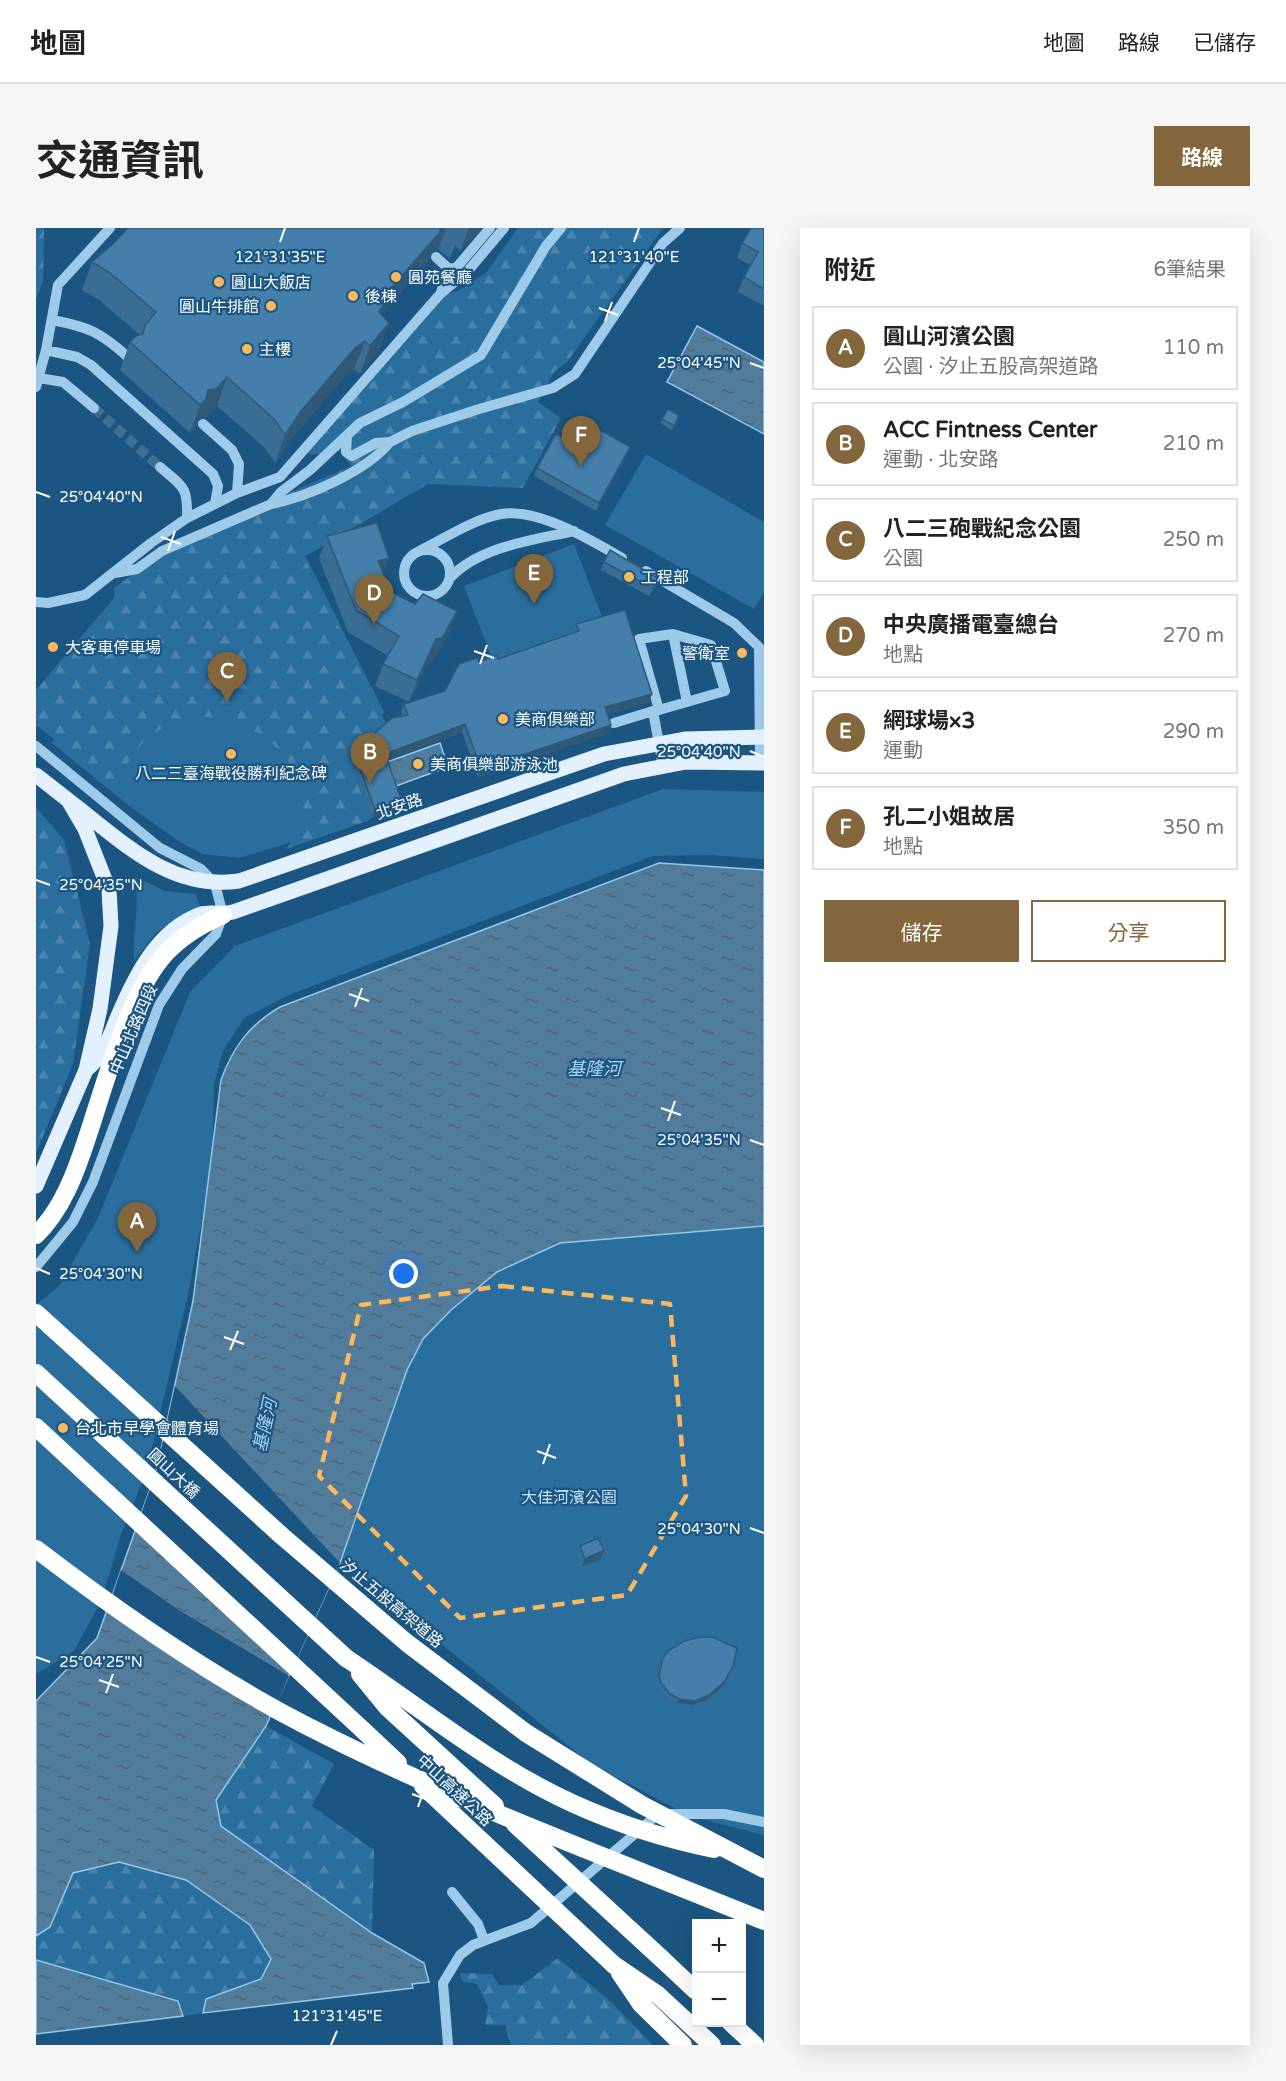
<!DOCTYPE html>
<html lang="zh-TW">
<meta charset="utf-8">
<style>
body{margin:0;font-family:"Varela Round","Noto Sans TC",sans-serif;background:#f6f6f6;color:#222}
.controls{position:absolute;right:18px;bottom:18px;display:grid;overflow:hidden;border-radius:0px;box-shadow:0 6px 24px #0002}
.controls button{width:54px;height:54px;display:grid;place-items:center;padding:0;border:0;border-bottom:2px solid #e0e0e0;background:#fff;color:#222;font:30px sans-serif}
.you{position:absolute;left:368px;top:1046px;width:21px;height:21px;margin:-15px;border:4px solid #fff;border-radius:50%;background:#1a73e8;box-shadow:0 0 0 9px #1a73e833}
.badge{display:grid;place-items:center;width:39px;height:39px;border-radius:50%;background:#84663c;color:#fff;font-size:20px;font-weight:700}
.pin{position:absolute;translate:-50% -50px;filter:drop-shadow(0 2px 3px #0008)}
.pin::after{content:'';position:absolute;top:32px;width:21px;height:18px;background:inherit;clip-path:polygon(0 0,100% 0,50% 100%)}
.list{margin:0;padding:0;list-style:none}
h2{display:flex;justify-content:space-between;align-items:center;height:78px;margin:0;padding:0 24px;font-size:26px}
h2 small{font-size:20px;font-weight:400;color:#767676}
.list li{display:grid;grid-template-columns:39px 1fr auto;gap:18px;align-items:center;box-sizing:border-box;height:84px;margin:0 12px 12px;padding:0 12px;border:2px solid #e0e0e0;border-radius:0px}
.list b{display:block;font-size:22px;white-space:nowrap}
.list p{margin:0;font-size:20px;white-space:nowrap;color:#767676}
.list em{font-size:20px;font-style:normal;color:#767676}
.actions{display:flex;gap:12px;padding:18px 24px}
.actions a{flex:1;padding:14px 0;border:2px solid #84663c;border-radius:0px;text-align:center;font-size:21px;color:#84663c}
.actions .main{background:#84663c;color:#fff}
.map{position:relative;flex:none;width:728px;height:1817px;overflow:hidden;border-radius:0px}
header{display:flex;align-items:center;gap:36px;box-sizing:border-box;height:84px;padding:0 30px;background:#fff;border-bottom:2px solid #e0e0e0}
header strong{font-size:28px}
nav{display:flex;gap:33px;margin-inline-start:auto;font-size:21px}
.intro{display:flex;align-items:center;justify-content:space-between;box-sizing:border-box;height:144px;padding:0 36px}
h1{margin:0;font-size:42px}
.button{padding:15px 27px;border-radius:0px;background:#84663c;color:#fff;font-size:21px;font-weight:700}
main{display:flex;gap:36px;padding:0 36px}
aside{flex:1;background:#fff;border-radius:0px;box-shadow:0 6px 24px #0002}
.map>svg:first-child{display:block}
</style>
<header>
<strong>地圖</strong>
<nav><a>地圖</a><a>路線</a><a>已儲存</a></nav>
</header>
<div class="intro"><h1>交通資訊</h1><a class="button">路線</a></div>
<main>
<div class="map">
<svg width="728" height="1817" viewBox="0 0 728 1817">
<defs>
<pattern id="forest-firs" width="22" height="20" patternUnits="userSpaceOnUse" patternTransform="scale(1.5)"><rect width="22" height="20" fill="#2a6e9e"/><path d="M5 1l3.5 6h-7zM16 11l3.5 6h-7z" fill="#4a84ad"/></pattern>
<pattern id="water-ripples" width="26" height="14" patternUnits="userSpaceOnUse" patternTransform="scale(1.5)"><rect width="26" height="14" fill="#517c9c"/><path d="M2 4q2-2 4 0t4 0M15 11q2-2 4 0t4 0" fill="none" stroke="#4e6474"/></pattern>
</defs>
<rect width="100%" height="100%" fill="#1b5581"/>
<path fill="#2a6e9e" d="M610,226L728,294V364L718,381L569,297Z
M538,316L568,394L458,436L428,358Z
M270,329L348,484L319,542L336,590L203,630L167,626L144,614L93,578L16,515L46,463L148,373Z
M627,561L728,564V631L673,627L617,628L253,767L208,790L187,823L178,856L176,938L152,1067L110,1245L85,1307L65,1373L38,1423L0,1446V1077L23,1058L62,990L154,764L199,718Z
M98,648L129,663L159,666L164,678L120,705L98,733C96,702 105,679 98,648Z
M728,998V1607L654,1588L555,1536L304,1335L371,1142L387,1111L415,1081L461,1044L524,1015Z"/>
<path fill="url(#forest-firs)" d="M0,0H8L7,53L0,72Z
M482,0H627L531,134L518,144L502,174L525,190L487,260L392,256L268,329L351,497L334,512L317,541L334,592L250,621L269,591L261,544L230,508L190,492L170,489L137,494L111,509L85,543L83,561L0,497V462L79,369L78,360L141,314L315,238L304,223L275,227L271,224L402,69L424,62L450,45Z
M0,579L28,612L54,716L37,836L0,925Z
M230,1498L298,1536L276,1578L338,1622L336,1705L185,1598L180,1572Z
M82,1634L150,1652L214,1697L235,1731L225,1751L171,1771L167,1785L147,1788L146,1778L100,1760L0,1732V1708L14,1698L37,1645Z
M522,1730L573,1772L617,1817H475L469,1797H449L452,1779L441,1756L426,1753L424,1745L456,1746L463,1757H486Z"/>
<path fill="url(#water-ripples)" stroke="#92c8ec" stroke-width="1.5" d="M661,98L728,134V206L631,154Z
M404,515L412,539L360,558L351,534Z
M623,635L728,642V998L524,1015L461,1044L415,1082L387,1111L371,1142L304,1335L230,1498L180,1572L185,1598L336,1705L388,1735L393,1754L376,1756L377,1760L167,1785L170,1771L225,1751L235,1731L214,1697L150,1652L83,1634L37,1645L14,1699L0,1708V1473L61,1410L120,1244L157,1073L185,852C197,819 213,797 244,779Z
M0,1732L142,1773L147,1788L0,1806Z"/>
<path fill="#1b5581" d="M139,1158L304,1335L299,1347L130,1198Z
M129,1204L296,1353L255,1444L100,1300L120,1244Z
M85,1342L141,1381L253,1448L241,1476L74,1374Z"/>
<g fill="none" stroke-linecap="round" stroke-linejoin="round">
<path stroke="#3d6e94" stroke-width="10" stroke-dasharray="10 5" stroke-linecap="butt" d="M58,180L124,239"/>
<path stroke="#9fcbea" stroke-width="10" d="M400,29L413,41L405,64
M413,41L421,39L454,0
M16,92C53,99 64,104 92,129
M10,122L22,57L74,0
M3,150L27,154L58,180
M0,159L10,122L41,129L55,137L177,246L182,258L179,276L151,290L115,315L49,367L12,375L0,374
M167,196L196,222L203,236L201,265L179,276
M311,207L310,224L316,228L340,215L354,214L376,203L443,181L517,160L539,146L627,15L644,0
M124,239C147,259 152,258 151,290
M201,265L244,249L405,65L431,44L468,0
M235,276C271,269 331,243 354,214
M368 345a23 23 0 1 1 46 0a23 23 0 1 1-46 0Z
M385,322C409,310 438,291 465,286C502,280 555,312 586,330
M610,343L698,395L723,419L724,534
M79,345L101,341L126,323L235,276L245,264L274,242L324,195L367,174L445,127L510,18L525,0
M415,349C445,318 498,312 538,303
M637,406L675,417L689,463L623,482L603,411Z
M637,406L651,474
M578,495L617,483L627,538
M0,518L124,620L165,641L179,656L187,687L180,706L146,741L123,777L57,954L37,994L0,1039
M416,1664L442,1696L448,1712
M412,1817L407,1755L424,1727L437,1717L495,1695L622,1586H688L728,1594"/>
<path stroke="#e3f1fe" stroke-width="15" d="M0,547L32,572L49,601L73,662L75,698L64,781L50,842L0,958
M32,572C85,612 132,663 203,653L568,526L649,511L728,509
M50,842C69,826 73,810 82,788C99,748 121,702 165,686C174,683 186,687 197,684L588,546L650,534L728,535"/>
<path stroke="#fff" stroke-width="18" d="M0,1007C26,982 40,944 51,910C69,857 92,766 130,725C146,708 166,696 187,687
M0,1145L310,1430
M0,1199L328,1503
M626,1731L660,1763
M578,1737L622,1767L676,1817
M584,1745L605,1776L647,1817
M694,1794L719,1817"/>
<path stroke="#fff" stroke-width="18" d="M0,1085L246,1308L371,1415L490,1505L606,1577L728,1641
M0,1321C85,1386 174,1448 269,1497C417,1573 574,1630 728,1693
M310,1430C384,1479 456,1539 538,1576C582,1596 630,1611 678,1621
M324,1446L351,1479L459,1578
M328,1503L362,1535
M387,1558L578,1737
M479,1596L626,1731"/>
</g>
<path fill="#3a6d93" d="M92,0H446L424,23L419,17L414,31L402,21L396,24L393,32L345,87L353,95L342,124L324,146L318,141L309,148L255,211L239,235L228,219L181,178L170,189L163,190L160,199L154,205L84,142L94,114L104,107L63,72L46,62L56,34L76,17Z
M728,0V78L702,64L708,49L714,37L701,30L706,15Z
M626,191H641L636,202L625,196Z
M533,213L594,219L591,227L560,283L498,248L501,240Z
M291,308L353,330L347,345L355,364L379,376L421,383L413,405L398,432L393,433L373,474L339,458L347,436L352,428L312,404L283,330Z
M568,334L619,358L613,368L565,342Z
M540,396L613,474L571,486L572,505L442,549L426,504L351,532L366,574L363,582L336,590L319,542L322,534L341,527L336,513L339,505L366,488L365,484L368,476L409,463L443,434L462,431L538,405Z
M544,1318L565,1331L546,1339L541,1326Z
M627,1430L697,1438L687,1458L672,1471L657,1477L641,1475L632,1471L623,1459L621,1451Z"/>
<path fill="#305978" d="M403,0H410L402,21L396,24L393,32L342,91L344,73Z
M433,0H446L424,23Z
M353,95L342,124L324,146L334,118Z
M329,113L318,141L309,148L255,211L239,235L249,207L265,183L319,120Z
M191,149L181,178L170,189L163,190L160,199L154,205L164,177L172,162Z
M594,219L591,227L560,283L563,275Z
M353,330L345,352L342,333Z
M421,383L413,405L398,432L393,433L373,474L381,452L400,411Z
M616,466L613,474L566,487L569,479Z
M429,496L426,504L346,534L349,526Z
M575,497L572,505L442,549L445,541Z
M366,574L363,582L336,590L339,582Z
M568,1322L565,1331L546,1339L549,1331Z
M697,1438L687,1458L672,1471L657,1477L641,1475L643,1471Z"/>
<path fill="#447fab" stroke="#305978" stroke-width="1.5" d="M92,0H404V4L344,73L348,76L343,84L353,95L334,118L329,113L319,120L265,183L249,207L238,191L191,149L180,161L172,162L170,171L164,177L94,114L100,108L107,106L109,97L120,84L73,44L56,34L76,17Z
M715,0H728V61L708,49L722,24L706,15Z
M632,181L643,187L638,198L626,191Z
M545,191L594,219L563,275L501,240L520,206L533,213Z
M341,295L353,330L342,333L355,364L379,376L387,366L421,383L406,410L400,411L381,452L347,436L363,408L320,382L291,308Z
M574,322L622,350L616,360L568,334Z
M589,382L616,466L569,479L575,497L445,541L429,496L349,526L366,574L339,582L322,534L346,525L339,505L356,490L372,487L368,476L409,463L423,436L441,430L443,434L461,427L462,431L543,403L540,396Z
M562,1310L568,1322L549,1331L544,1318Z
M665,1409H676L701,1420L697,1438L688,1454L673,1467L659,1473L643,1471L634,1466L625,1455L623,1447L627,1430L632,1423L648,1413Z"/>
<path fill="none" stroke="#fcb85c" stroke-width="4.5" stroke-dasharray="12 8" stroke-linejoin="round" d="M466,1058L634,1076L650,1268L591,1367L424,1390L283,1248L325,1077Z"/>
<path fill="none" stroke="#fff" stroke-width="2" d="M244,14L249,0M598,14L603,0M563,80L582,87M569,93L576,74M714,135L728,140M0,264L14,269M125,309L145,316M132,323L139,303M438,423L458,430M444,436L451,417M714,523L728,529M0,652L14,657M313,766L333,773M319,779L326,760M625,880L645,887M632,893L639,873M714,912L728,917M0,1040L14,1046M188,1109L208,1116M194,1122L202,1103M501,1223L520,1230M507,1236L514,1216M714,1300L728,1305M0,1429L14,1434M63,1452L83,1459M70,1465L77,1446M376,1566L395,1573M382,1579L389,1559M295,1817L301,1803"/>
<g fill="#fcb85c" stroke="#1b5581" stroke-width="2">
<circle cx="360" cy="49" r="6"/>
<circle cx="183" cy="54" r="6"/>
<circle cx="317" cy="68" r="6"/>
<circle cx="235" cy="78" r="6"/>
<circle cx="211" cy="121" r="6"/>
<circle cx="593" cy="349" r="6"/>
<circle cx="17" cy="419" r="6"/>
<circle cx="706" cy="425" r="6"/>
<circle cx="467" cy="491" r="6"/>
<circle cx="195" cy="526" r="6"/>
<circle cx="382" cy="536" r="6"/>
<circle cx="27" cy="1200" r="6"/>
</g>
<g text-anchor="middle" stroke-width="4.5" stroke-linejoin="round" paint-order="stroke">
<g font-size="16" fill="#fff" stroke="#1b5581" text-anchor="start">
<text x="372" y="55">圓苑餐廳</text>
<text x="195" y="60">圓山大飯店</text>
<text x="329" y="74">後棟</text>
<text x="223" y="84" text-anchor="end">圓山牛排館</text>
<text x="223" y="127">主樓</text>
<text x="605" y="355">工程部</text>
<text x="29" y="425">大客車停車場</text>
<text x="694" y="431" text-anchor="end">警衛室</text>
<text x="479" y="497">美商俱樂部</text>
<text x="394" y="542">美商俱樂部游泳池</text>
<text x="195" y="551" text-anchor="middle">八二三臺海戰役勝利紀念碑</text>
<text x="39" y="1206">台北市早學會體育場</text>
</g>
<g font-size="16" fill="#fff" stroke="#1b5581">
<text transform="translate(363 578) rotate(-19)" y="6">北安路</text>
<text transform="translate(97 801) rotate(-67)" y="6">中山北路四段</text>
<text transform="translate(138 1245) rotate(43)" y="6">圓山大橋</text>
<text transform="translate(356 1375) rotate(40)" y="6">汐止五股高架道路</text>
<text transform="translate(419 1562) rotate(43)" y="6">中山高速公路</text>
</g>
<g font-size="16" fill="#c4e2f8" stroke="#1b5581">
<text x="533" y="1275">大佳河濱公園</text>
</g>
<g font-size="18" font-style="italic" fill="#abd5f2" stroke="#1b5581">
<text x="558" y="847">基隆河</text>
<text transform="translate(229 1197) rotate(-78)" y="6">基隆河</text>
</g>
</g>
<g font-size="15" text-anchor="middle" fill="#fff" stroke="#1b5581" stroke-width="4.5" stroke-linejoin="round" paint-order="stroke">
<text x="598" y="34">121°31'40"E</text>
<text x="244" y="34">121°31'35"E</text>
<text x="663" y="140">25°04'45"N</text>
<text x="65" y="274">25°04'40"N</text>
<text x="663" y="529">25°04'40"N</text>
<text x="65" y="662">25°04'35"N</text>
<text x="663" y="917">25°04'35"N</text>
<text x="65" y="1051">25°04'30"N</text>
<text x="663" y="1306">25°04'30"N</text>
<text x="65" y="1439">25°04'25"N</text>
<text x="301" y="1793">121°31'45"E</text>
</g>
</svg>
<div class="controls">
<button>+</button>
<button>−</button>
</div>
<div class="you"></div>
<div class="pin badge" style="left:101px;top:1024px">A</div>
<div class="pin badge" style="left:334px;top:555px">B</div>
<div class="pin badge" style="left:191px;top:474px">C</div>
<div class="pin badge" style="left:338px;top:396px">D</div>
<div class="pin badge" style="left:498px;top:376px">E</div>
<div class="pin badge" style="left:545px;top:238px">F</div>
</div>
<aside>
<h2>附近<small>6筆結果</small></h2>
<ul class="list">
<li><span class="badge">A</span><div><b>圓山河濱公園</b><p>公園 · 汐止五股高架道路</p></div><em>110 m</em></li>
<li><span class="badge">B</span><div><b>ACC Fintness Center</b><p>運動 · 北安路</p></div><em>210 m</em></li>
<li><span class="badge">C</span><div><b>八二三砲戰紀念公園</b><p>公園</p></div><em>250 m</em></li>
<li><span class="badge">D</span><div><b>中央廣播電臺總台</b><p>地點</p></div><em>270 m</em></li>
<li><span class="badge">E</span><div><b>網球場×3</b><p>運動</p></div><em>290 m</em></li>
<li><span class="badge">F</span><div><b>孔二小姐故居</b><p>地點</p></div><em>350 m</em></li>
</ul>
<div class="actions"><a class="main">儲存</a><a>分享</a></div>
</aside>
</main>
